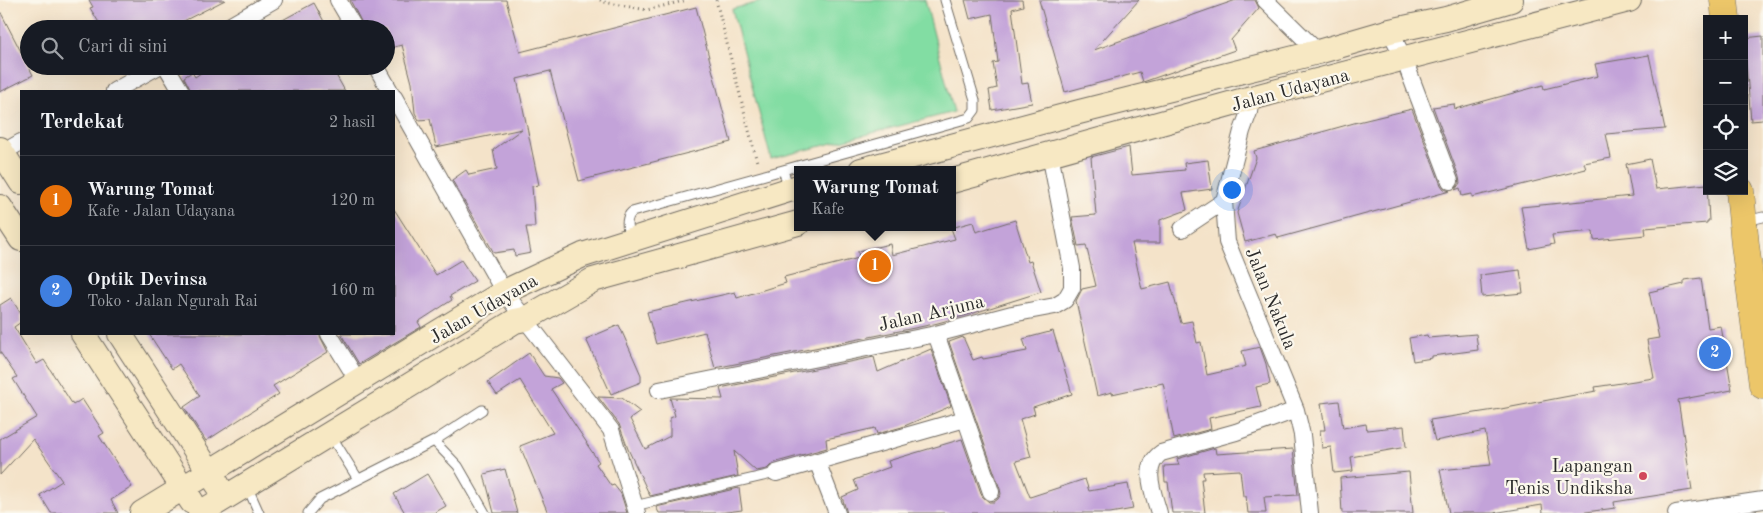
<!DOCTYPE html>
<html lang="id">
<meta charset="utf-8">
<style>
body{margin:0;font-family:"Old Standard TT",serif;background:#242831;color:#f1f3f6}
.controls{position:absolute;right:15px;top:15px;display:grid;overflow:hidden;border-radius:0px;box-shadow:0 5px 20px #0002}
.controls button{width:45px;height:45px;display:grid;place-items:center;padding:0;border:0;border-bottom:1px solid #363941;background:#171b24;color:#f1f3f6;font:25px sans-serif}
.you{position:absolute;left:1231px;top:189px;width:18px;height:18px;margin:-12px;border:4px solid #fff;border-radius:50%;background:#1a73e8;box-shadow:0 0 0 8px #1a73e833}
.badge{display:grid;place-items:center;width:32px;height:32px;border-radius:50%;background:#d1495b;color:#fff;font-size:16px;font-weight:700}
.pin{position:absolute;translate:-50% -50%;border:2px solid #fff;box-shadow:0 1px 5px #0006}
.popup{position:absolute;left:794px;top:166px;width:162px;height:65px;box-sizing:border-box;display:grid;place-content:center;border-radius:0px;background:#171b24;filter:drop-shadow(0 1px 4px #0005);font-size:16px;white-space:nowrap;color:#9ea1a6}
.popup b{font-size:19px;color:#f1f3f6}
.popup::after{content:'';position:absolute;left:50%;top:100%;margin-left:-10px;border:10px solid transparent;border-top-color:#171b24}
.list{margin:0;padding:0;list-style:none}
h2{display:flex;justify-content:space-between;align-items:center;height:65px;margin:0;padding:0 20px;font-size:21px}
h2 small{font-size:16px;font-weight:400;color:#9ea1a6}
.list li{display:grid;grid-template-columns:32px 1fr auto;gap:15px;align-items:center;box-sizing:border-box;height:90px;padding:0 20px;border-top:1px solid #363941}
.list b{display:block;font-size:19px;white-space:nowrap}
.list p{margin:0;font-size:16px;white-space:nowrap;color:#9ea1a6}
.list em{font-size:16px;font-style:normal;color:#9ea1a6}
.icon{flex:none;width:28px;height:28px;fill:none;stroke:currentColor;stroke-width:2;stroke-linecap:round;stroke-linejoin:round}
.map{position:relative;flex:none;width:1763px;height:513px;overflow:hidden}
.search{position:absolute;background:#171b24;box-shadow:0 5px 20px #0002;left:20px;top:20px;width:375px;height:55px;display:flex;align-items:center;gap:12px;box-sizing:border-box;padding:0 18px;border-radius:28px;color:#9ea1a6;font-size:19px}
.panel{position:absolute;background:#171b24;box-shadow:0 5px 20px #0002;left:20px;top:90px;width:375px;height:245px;border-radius:0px}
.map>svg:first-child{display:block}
</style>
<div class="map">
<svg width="1763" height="513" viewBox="0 0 1763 513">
<rect width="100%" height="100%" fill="#fbf7ec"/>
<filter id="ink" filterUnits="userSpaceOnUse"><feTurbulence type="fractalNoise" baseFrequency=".02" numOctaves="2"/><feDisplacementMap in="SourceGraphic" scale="10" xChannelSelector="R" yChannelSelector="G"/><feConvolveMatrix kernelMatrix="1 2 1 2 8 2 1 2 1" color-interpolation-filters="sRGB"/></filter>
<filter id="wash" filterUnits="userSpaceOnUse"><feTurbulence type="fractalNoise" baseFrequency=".0096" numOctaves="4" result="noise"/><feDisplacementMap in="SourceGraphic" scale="20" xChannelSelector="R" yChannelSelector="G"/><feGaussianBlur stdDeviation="1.12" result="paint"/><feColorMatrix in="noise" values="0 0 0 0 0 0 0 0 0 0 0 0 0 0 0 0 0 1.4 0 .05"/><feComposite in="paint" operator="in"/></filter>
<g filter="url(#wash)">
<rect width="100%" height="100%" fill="#f4e3c9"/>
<path fill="#82dda3" stroke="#568467" d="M768,0H925L954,112L771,159L732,9Z"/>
<g id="blocks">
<path fill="#c3a3d9" d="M89,0H225L168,29H103L90,8L93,7Z
M350,0H506L520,52L696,7L731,142L579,181L550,71L517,79L539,185L532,186L535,227H526L531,253L515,256L514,250L494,253L452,180L466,170L469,175L497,169L493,150L522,129L436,147L430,119L419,120L415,113L412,83L402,45L386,49V29H365Z
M965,0H1022L1023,6L1012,9L1022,84L1028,83L1032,103L992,110L989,90L997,88L993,63L998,62L992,14L970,19Z
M1039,0H1139L1094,50L1236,0H1255L1259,8L1231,40L1235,50L1143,82L1140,72L1065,92Z
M314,3L328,29H266Z
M0,11L33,75L0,92Z
M1763,36V120L1751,121L1744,38Z
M1649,55L1665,129L1606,134L1611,158L1584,163L1586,169L1472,197V194L1462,196L1460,188L1455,190L1460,183L1459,177L1433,107L1454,104L1455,109L1543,85L1544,89L1598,76L1595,64Z
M211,66H331L345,91H191L184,77L192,72L195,77Z
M1412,109L1441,185L1444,189L1450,191L1278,238L1276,234L1245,242L1237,213L1256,158L1254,151L1354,123Z
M1129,147L1132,175L1185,170L1184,163L1208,160L1212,189L1183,193L1187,210L1160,220V243H1132L1142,289L1170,282L1181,323L1192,321L1197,343L1201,342L1207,375L1246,366L1242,351L1260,347L1266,364L1270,384L1256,387L1261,407L1209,418L1211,429L1174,439L1163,383L1112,394V392L1097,396L1076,301L1082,289L1096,286L1086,245L1078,246L1072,217L1096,215L1091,157Z
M1650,159L1656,189L1707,184L1709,221H1707V223L1645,228L1646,235L1594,240L1593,231L1552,235L1554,244L1529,249L1521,207L1632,196L1626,164Z
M394,209L436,275L461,260L475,281L450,296L452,300L418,322L421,327L359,364L341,334H394Z
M1015,220L1028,262L1031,261L1041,292L971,314L934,324L715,368L705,332L656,344L647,312L735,292L737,298L786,283L784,277L859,258L858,251L890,244L892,255L955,239L951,228L973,222L976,232Z
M1520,270L1523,293L1482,297L1480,275Z
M1701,278L1708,328L1721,326L1732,390L1678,400L1692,490L1614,502L1615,508L1579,513H1543L1542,505L1493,513H1449L1440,470L1491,465L1485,431L1435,441L1430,420L1501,409L1596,391L1595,387L1654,378L1647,340L1659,338L1649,292L1684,284V280Z
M11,298L21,314V322L14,327L37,364L44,360L73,405L82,399L104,433L99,436L132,487L111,500L118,513H51L40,495L62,481L33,439L0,475V439L37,417L13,379L17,377L0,352V305Z
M619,325L641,375V382L611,394L586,339Z
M1053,331L1072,394L1033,407L1035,414L1020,419L1031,457L1016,461L1030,497L1085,479L1089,491L1128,484L1133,509L1110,513H847L842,497L858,490L854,480L890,467L888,461L962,439L982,496L989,502H994L998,499L1001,494L1000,489L949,342L963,337L973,360L982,357L983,359L1027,351L1023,339Z
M149,334H319L328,352L273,386L279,394L206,441L184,407L200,396L179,364L172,369Z
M1476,334L1478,350L1432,356V358L1413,361L1409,338L1427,335L1428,338Z
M931,349L951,406L902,427L877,434L875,428L826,439L827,448L773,463L767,469L756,471L734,451L738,476L650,496L628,449L619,424L598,397L622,398L640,412L630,419L645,449L670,436V418L675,416L670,398L723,399L720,388L874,357L878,372Z
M529,353L544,376L558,378L562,383L551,389L587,443H586L599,462L596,464L611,486L614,485L621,494L627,513H548L520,446L553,433L520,380L497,395L488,382Z
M1339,401L1343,428L1366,424L1367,430L1404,426L1406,447L1351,457L1353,471L1334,473L1331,447L1322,448L1320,430H1325L1321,403Z
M1215,448L1216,454L1293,449L1298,495L1264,497L1266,513H1248L1246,496H1243L1240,470L1203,472L1204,479H1201L1205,513H1172L1168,482H1165L1164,466L1179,465L1177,459Z
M505,469L517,513H494L484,474Z
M1409,472L1413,513H1342L1340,478Z
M427,474L446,506L434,513H405L394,494Z
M739,488L742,510L719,513H659L656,507Z"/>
</g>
</g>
<g filter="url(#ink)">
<use href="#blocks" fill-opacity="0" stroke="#716b62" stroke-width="1"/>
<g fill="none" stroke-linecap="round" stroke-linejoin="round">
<g stroke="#716b62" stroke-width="11">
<path id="lane" d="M789,189L783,170L969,118L975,110V100L945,0
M1746,221L1763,217
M629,238C628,229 624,219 632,212L783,170
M330,434L358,479
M434,441L482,410
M247,486L259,513
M634,506L776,473
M308,513L320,499L434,441L458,466L485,513"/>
</g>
<g stroke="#716b62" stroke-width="18">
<path id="street" d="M338,0L355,29
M1265,0L1318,52
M224,29L274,0
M1390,31L1404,59L1450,181
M166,66L181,91
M376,66L390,91
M114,91L159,66
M394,97L504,292L611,430L637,513
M1251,98L1249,112L1242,131L1224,201L1227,242L1296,410L1302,435L1310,513
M0,154L21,142
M1182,229L1224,201
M329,334L358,381
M936,334L991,492
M659,390L936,334L1012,314L1055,306L1065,300L1072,288V268L1050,154
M817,461L837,513
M776,473L965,419
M1159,513C1154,494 1141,467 1161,453L1236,432L1296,410
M1676,513L1763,500"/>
</g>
<g stroke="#716b62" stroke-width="26">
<path id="secondary" d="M0,149L21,182
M861,170L1079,112L1318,52L1390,31L1446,19L1511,0
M952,181L1251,98L1629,0
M0,207L21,239
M83,334L192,502
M120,334L218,485
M142,513L504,292L583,255L798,187
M200,513L515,321L525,319L593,280L798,223"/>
</g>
<g stroke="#716b62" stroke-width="29">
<path id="highway" d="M1724,0L1726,19
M1740,191L1745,245L1763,385"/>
</g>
<path stroke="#716b62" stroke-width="3" stroke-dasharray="1 4" stroke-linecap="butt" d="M600,0L604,2L647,10L687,0
M716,0L757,162"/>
<use href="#lane" stroke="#fff" stroke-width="9"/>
<use href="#street" stroke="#fff" stroke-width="16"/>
<use href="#secondary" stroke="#f7e8c3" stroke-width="24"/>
<use href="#highway" stroke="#ecc669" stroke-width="28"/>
</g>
</g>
<circle fill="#d1495b" stroke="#fbf7ec" stroke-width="2" cx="1643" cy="476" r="5"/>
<g text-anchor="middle" stroke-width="4.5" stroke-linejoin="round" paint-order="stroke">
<g font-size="19" fill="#2b2b2b" stroke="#fbf7ec">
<text transform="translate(1290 89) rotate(-15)" y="7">Jalan Udayana</text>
<text transform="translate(1272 298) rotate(68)" y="7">Jalan Nakula</text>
<text transform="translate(483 308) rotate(-30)" y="7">Jalan Udayana</text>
<text transform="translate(931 312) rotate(-13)" y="7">Jalan Arjuna</text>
</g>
<g font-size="19" fill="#2b2b2b" stroke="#fbf7ec" text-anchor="end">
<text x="1633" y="472">Lapangan<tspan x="1633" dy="22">Tenis Undiksha</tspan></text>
</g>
</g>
</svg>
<div class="controls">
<button>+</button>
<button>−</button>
<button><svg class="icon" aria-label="locate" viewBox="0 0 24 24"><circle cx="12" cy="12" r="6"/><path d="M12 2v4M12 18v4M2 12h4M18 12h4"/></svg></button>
<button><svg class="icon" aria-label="layers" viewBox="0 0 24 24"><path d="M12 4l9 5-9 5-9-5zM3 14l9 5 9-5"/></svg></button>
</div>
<div class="you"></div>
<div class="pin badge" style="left:875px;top:266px;background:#e8710a">1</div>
<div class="popup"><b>Warung Tomat</b>Kafe</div>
<div class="pin badge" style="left:1715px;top:353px;background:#3f7fe0">2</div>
<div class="search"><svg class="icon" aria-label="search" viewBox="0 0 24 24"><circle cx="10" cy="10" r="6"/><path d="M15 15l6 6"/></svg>Cari di sini</div>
<section class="panel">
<h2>Terdekat<small>2 hasil</small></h2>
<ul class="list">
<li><span class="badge" style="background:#e8710a">1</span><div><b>Warung Tomat</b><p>Kafe · Jalan Udayana</p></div><em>120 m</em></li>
<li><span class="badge" style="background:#3f7fe0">2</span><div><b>Optik Devinsa</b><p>Toko · Jalan Ngurah Rai</p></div><em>160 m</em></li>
</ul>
</section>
</div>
